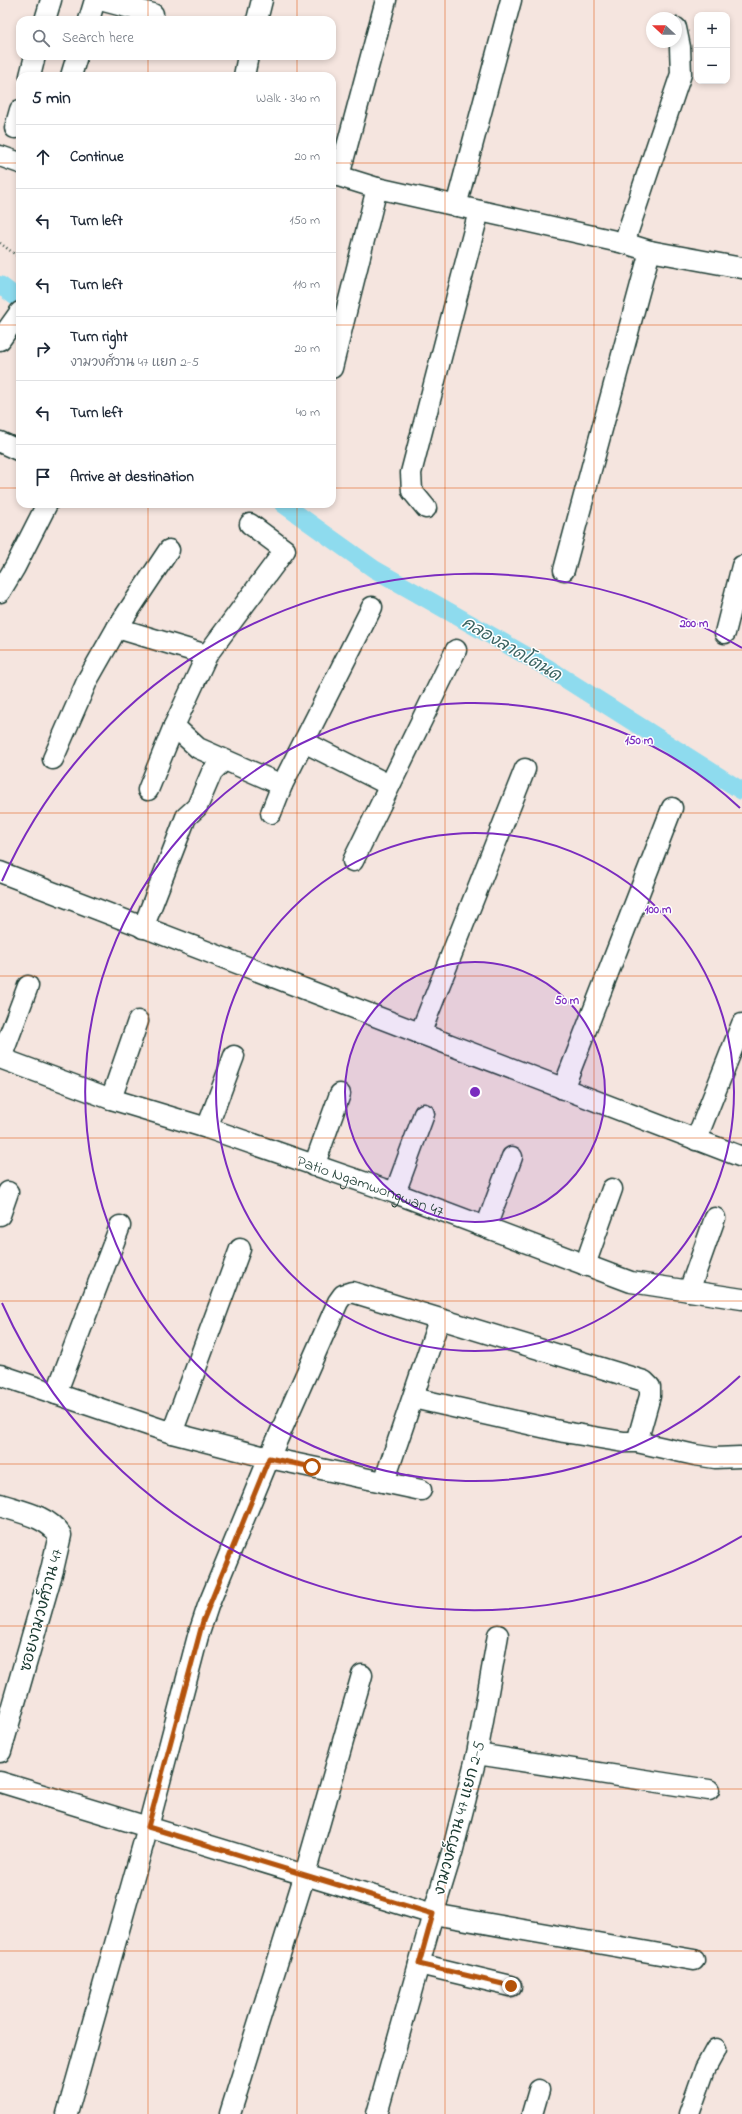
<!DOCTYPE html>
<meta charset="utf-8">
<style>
body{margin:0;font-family:"Indie Flower","Playpen Sans Thai",sans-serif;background:#f6f6f7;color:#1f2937}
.controls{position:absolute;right:12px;top:12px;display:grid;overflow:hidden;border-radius:8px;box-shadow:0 2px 6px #0003}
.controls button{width:36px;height:36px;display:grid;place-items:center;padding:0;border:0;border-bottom:1px solid #e0e1e3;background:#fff;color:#1f2937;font:20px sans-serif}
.compass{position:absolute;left:646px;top:12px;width:36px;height:36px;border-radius:50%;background:#fff;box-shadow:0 2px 6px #0003;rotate:292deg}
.stop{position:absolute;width:12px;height:12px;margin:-9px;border:3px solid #b45309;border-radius:50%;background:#fff}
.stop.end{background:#b45309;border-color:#fff;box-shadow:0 1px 4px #0008}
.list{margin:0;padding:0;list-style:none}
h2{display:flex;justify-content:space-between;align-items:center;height:52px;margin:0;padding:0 16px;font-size:17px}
h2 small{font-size:13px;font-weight:400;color:#747a83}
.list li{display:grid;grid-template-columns:26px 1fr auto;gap:12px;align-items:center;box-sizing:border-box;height:64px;padding:0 16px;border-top:1px solid #e0e1e3}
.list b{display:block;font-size:15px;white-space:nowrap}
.list p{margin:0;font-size:13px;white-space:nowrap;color:#747a83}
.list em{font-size:13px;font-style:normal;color:#747a83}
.icon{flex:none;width:22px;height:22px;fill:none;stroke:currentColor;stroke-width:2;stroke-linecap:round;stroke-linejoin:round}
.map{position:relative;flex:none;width:742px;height:2114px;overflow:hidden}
.search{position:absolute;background:#fff;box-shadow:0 2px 6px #0003;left:16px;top:16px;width:320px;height:44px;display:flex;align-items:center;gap:10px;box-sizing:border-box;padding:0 14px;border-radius:12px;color:#747a83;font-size:15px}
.panel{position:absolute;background:#fff;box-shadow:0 2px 6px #0003;left:16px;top:72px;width:320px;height:436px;border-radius:12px}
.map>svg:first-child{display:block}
</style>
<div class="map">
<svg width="742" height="2114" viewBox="0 0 742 2114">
<rect width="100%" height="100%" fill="#f5e5df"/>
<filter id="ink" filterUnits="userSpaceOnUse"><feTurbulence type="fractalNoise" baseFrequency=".025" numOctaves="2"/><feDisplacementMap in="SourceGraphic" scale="8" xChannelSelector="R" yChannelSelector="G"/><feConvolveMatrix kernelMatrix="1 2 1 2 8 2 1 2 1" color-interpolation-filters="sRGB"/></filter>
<g filter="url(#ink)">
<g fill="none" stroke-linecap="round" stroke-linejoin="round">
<path stroke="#8edbee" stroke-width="18" d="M0,285L20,300
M283,504L374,569L548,668L742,791"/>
<g stroke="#1f3d34" stroke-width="23">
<g id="minor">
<path d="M100,0L153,14"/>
<path d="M45,20L51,0"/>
<path d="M89,20L95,0"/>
<path d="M257,20L262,0"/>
<path d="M30,76L35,56"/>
<path d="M71,76L77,56"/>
<path d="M244,76L248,56"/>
<path d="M15,128L20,110"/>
<path d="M0,156L20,163"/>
<path d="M332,174L377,188L624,243L650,251L742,268"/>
<path d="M339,176L386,0"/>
<path d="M456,206L511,0"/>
<path d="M624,243L681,74L680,47L676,28"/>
<path d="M0,340L20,312"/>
<path d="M332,368L377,188"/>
<path d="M0,442L20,451"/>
<path d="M426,508L412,491L411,473L479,211"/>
<path d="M250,524L285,550L207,655L174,726L198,748L282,785L372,607"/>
<path d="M564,570L650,251"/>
<path d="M0,592L15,567L47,504"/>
<path d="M117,628L207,655"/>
<path d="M725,633L742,566"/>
<path d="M304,742L389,785"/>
<path d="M53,759L88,679L117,628L169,550"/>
<path d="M148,790L174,726"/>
<path d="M271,813L282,785"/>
<path d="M353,861L456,650"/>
<path d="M0,872L742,1157"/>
<path d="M143,928L186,817L197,807L212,772L223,761"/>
<path d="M420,1034L525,769"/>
<path id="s1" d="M0,1058L111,1099L207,1128L395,1193L631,1282L742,1299"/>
<path d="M1,1058L28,986"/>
<path d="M563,1089L672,808"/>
<path d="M111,1099L138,1021"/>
<path d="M207,1128L234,1056"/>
<path d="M696,1140L742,1024"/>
<path d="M314,1166L340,1094"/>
<path d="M395,1193L424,1114"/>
<path d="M0,1215L8,1192"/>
<path d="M486,1227L512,1157"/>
<path d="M585,1265L612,1189"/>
<path d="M689,1291L715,1218"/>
<path d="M0,1375L172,1433L269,1458L421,1490"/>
<path d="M56,1394L120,1226"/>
<path d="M413,1398L564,1432L624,1442H637L695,1455L715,1458L740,1457"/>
<path d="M172,1433L240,1249"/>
<path d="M384,1482L439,1320"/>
<path d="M477,1754L709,1790"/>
<path d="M0,1782L433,1914L694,1960"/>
<path d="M419,1964L511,1986"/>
<path d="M67,2114L148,1827L198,1636L208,1606L269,1458L338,1302L343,1295L352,1292L644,1381L650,1387V1396L637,1442"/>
<path d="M230,2114L305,1874L362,1675"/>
<path d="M377,2114L433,1914L453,1849L477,1754L498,1635"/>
<path d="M532,2114L539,2090"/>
<path d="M689,2114L705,2069L716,2049"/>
</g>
</g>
<g stroke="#1f3d34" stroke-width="25">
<path id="tertiary" d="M0,1505C21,1512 47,1516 60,1535L52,1570L0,1751"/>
</g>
<path stroke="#1f3d34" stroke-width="2.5" stroke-dasharray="1 3" stroke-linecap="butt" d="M0,243L20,258"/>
<use href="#minor" stroke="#fff" stroke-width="20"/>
<use href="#tertiary" stroke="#fff" stroke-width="22"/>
</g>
</g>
<g fill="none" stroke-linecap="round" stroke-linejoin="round" filter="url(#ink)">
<path stroke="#b45309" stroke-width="5" d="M312,1467L269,1458L203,1621L148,1827L433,1914L419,1964L511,1986"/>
</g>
<path fill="none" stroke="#de580e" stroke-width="1" stroke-opacity="0.55" d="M148,0V20M297,0V20M445,0V2114M594,0V2114M148,56V76M297,56V76M0,163H20M332,163H742M0,325H20M332,325H742M0,488H20M332,488H742M148,504V2114M297,504V2114M0,650H742M0,813H742M0,976H742M0,1138H742M0,1301H742M0,1464H742M0,1626H742M0,1789H742M0,1951H742"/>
<circle cx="475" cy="1092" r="130" fill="#7b2cbf" fill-opacity=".12"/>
<g fill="none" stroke="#7b2cbf" stroke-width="2">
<circle cx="475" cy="1092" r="130"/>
<circle cx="475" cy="1092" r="259"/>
<path d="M740 1376A389 389 0 1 1 740 808"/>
<path d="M742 1536A518 518 0 0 1 2 1303M2 881A518 518 0 0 1 742 648"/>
</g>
<g text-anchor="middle" stroke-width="3" stroke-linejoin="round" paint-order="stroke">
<g font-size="16" fill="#1f3d34" stroke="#fff">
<text dy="6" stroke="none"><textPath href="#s1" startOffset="392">Patio Ngamwongwan 47</textPath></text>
<text transform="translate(40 1610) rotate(-75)" y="6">ซอยงามวงศ์วาน 47</text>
<text transform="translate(458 1818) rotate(-75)" y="6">งามวงศ์วาน 47 แยก 2-5</text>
</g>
<g font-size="17" font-style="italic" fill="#3b6462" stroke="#fff">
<text transform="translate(512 648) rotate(30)" y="6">คลองลาดโตนด</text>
</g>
</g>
<circle cx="475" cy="1092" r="6" fill="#7b2cbf" stroke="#fff" stroke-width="2"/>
<g font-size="12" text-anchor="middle" font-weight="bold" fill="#7b2cbf" stroke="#fff" stroke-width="3" stroke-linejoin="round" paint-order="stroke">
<text x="694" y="627">200 m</text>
<text x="639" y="744">150 m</text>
<text x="658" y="913">100 m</text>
<text x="567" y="1004">50 m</text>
</g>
</svg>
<div class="controls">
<button>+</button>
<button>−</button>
</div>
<svg class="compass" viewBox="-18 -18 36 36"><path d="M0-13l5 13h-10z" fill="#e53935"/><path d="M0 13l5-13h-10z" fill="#747a83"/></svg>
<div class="stop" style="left:312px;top:1467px"></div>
<div class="stop end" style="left:511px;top:1986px"></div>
<div class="search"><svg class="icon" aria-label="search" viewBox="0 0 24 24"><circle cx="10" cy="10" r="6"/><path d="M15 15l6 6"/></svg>Search here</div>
<section class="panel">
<h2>5 min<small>Walk · 340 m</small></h2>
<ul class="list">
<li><svg class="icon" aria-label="ahead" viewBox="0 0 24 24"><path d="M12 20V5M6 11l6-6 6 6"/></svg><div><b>Continue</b></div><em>20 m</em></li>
<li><svg class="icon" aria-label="left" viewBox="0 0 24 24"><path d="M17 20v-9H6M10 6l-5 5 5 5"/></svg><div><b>Turn left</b></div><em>150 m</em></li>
<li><svg class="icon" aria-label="left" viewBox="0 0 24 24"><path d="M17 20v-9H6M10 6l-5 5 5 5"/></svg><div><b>Turn left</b></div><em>110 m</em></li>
<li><svg class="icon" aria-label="right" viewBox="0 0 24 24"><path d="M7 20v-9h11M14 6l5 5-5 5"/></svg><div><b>Turn right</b><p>งามวงศ์วาน 47 แยก 2-5</p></div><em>20 m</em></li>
<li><svg class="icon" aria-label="left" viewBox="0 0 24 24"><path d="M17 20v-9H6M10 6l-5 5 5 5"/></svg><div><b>Turn left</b></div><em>40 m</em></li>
<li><svg class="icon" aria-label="arrive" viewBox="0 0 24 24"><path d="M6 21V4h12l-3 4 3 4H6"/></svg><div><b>Arrive at destination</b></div></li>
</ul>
</section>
</div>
